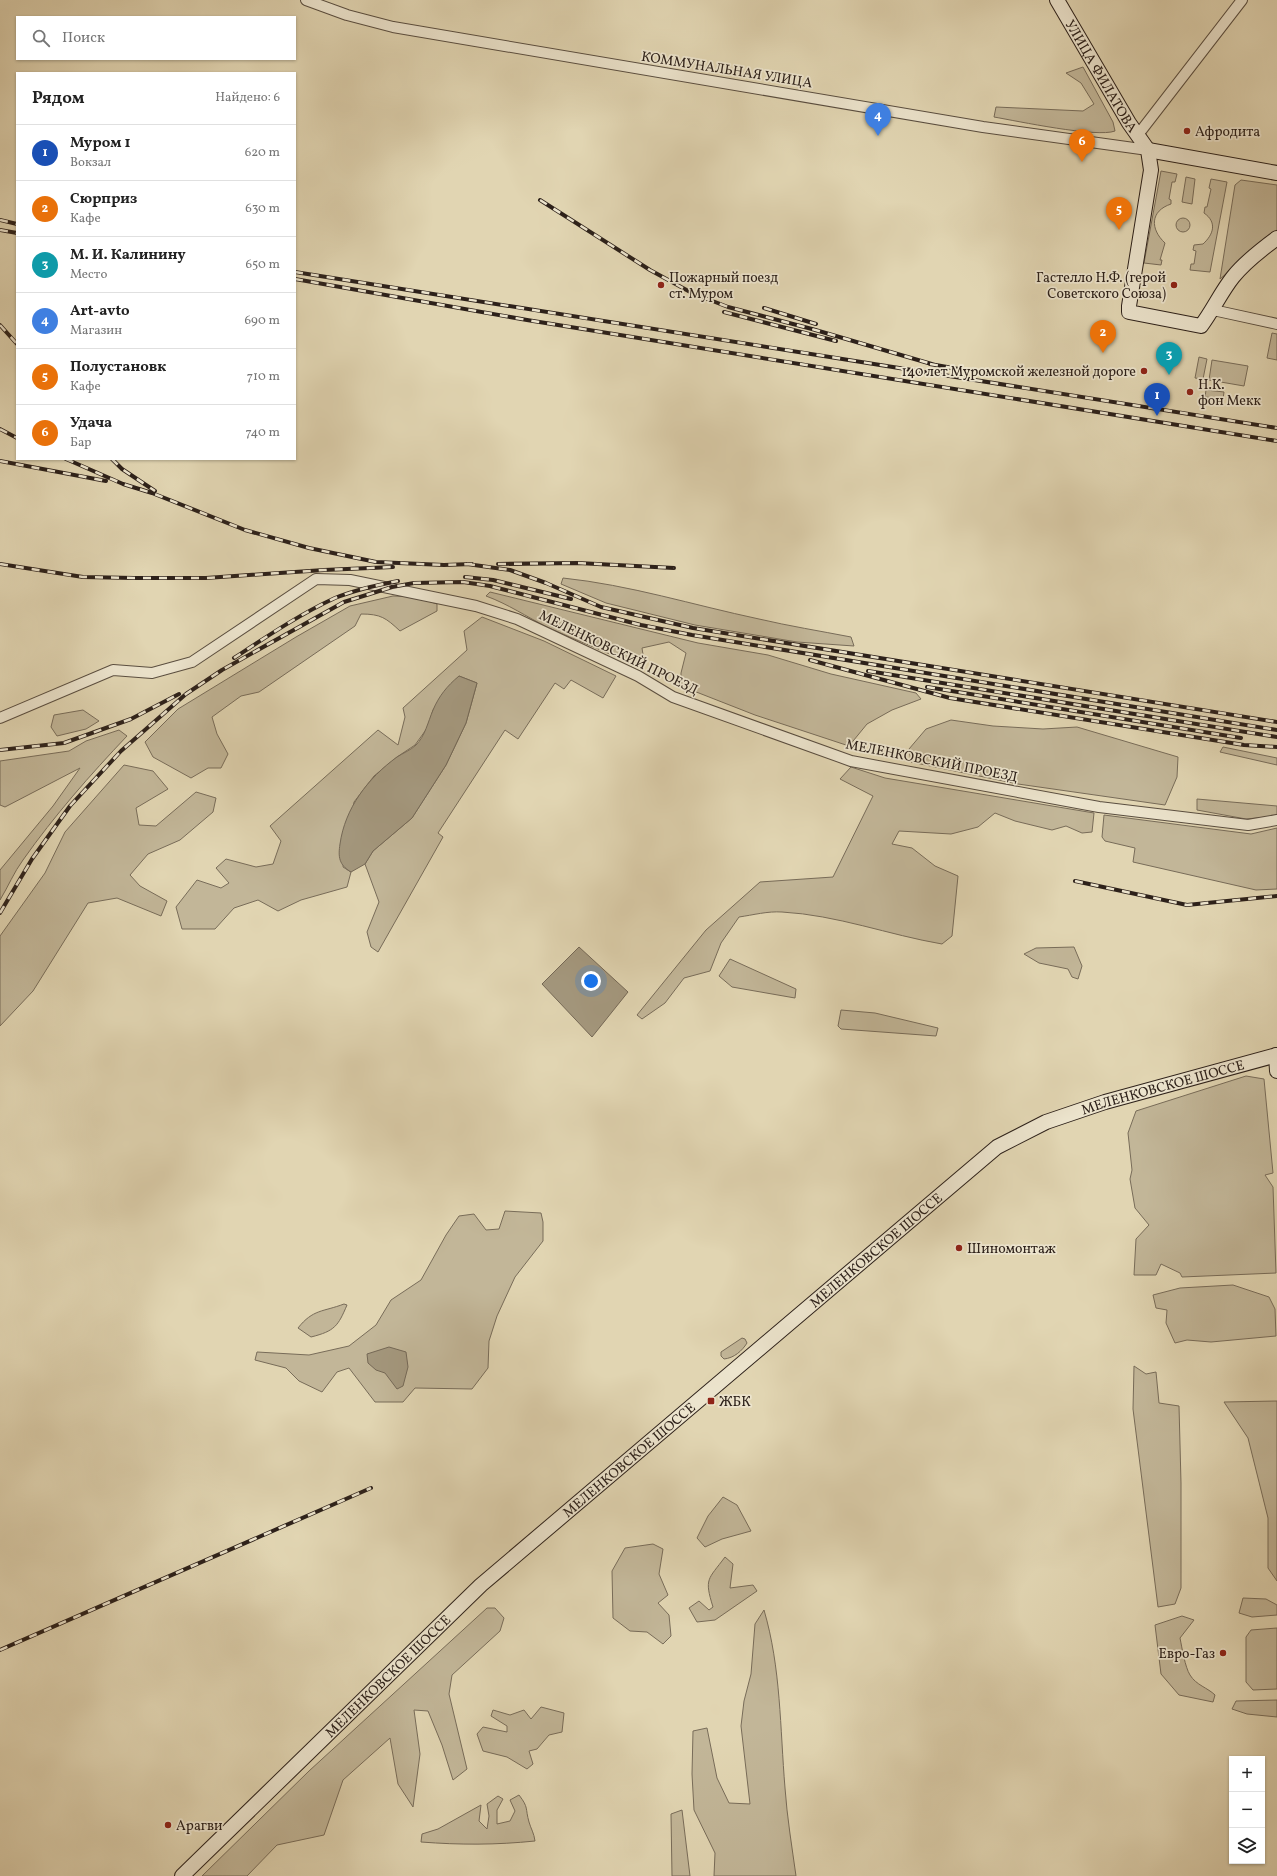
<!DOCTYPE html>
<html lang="ru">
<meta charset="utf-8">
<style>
body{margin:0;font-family:Vollkorn,serif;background:#f2f2f2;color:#222}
.controls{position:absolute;right:12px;bottom:12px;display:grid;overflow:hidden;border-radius:0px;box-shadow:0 1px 3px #0004}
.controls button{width:36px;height:36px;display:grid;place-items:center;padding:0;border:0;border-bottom:1px solid #e0e0e0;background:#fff;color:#222;font:20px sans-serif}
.you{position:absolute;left:591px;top:981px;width:14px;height:14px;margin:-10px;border:3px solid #fff;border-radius:50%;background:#1a73e8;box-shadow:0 0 0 6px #1a73e833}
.badge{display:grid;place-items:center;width:26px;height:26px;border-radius:50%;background:#8f2418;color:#fff;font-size:13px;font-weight:700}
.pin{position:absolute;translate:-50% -33px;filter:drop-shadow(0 1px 2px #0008)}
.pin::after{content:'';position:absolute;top:21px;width:14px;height:12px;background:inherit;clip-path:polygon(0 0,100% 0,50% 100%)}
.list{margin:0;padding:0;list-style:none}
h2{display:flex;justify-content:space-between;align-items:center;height:52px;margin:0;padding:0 16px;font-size:17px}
h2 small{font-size:13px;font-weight:400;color:#767676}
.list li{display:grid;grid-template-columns:26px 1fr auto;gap:12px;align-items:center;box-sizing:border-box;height:56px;padding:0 16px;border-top:1px solid #e0e0e0}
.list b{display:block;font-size:15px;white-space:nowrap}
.list p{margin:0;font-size:13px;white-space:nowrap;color:#767676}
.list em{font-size:13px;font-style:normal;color:#767676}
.icon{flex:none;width:22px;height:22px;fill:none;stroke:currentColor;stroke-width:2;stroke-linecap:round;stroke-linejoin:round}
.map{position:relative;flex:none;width:1277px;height:1876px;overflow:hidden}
.search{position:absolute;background:#fff;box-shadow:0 1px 3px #0004;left:16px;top:16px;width:280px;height:44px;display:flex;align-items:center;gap:10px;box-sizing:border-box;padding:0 14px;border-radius:0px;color:#767676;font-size:15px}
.panel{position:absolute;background:#fff;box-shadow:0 1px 3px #0004;left:16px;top:72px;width:280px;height:388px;border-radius:0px}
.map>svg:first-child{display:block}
</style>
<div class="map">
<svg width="1277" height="1876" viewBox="0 0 1277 1876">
<rect width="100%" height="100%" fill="#e1d5b2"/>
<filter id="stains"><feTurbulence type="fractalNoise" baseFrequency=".005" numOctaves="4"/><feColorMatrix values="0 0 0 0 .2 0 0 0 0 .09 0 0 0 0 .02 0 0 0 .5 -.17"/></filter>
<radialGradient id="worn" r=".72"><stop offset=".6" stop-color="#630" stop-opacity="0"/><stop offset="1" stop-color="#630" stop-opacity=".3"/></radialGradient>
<path fill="#c2b698" stroke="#786c59" d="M1083,67L1113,122L1115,131C1097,138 1017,121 994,117L996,107L1083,111L1094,104L1081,83L1066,73Z
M1161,171L1177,174L1175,182H1172L1169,199L1171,200V204C1150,211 1150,229 1165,243L1160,260H1162L1161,265L1144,263Z
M1186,177L1195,179L1192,204L1182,202Z
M1211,179L1227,182L1210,272L1190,270L1191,264H1194L1196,251L1193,250L1194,245L1203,244C1214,234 1217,222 1204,213L1205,207H1207L1211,189L1209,188Z
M1241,180L1277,185V230L1220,279L1235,185Z
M1176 225a7 7 0 1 1 14 0a7 7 0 1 1-14 0Z
M1272,333L1277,334V360L1267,358Z
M1199,357L1207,359L1203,379L1195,378Z
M1212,360L1248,366L1244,386L1209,380Z
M1206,390L1224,392L1223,399L1205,397Z
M563,578C630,585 693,605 759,619C789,626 820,631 851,637L854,646L797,642L695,625L606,603L561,584Z
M490,592L698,643L768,655L831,674L916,693L921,699L892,710L867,724L849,746L755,715L681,686V673L686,653L669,642L642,648L644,661L638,667C608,652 577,641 547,627C527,617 508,604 486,596Z
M393,596L417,597L437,604V611L400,631C386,618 381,614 361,614L355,626L259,692L241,696L212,717L217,734L228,754L221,768H208L191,778L153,757L145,742L178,709L296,637L350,606Z
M482,617L544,641L616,676L603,698L571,680L564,689L555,683L518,739L505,730L438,833L443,837L378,952L371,947L367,932L379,902L365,864L373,851L412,818L446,765L466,723L477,683L459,676L433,710L428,727L415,745L397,757L374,776L354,802L343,867L351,872L347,887L301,900L278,911L258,900L234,908L215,929H182L176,907L197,880L221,888L229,883L216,868L226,859L256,867L273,864L281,841L270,826L378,730L398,745L405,717L403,708L467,650L464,631Z
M83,710L99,721L86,729L57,736L51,727L54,715Z
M951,720L993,726L1043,729L1077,727L1178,757L1177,777L1165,805L1018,784L911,762L909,749L926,729Z
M119,730L127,736C90,775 54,816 23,860C14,872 8,887 0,900V870L53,806L80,768L5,807L0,805V761L69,751L86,741Z
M1223,747L1277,758V765L1220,752Z
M124,765L153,771L168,789L136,808L139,825L156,826L196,792L216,798L213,812L180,840L148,854L130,875L140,886L167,901L161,916L117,898L88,903L33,991L0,1026V936L45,873L65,832Z
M851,767L885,778L1094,813L1092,832L1082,833L1066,826L1052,830L1015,821L995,813L978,827L951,834L899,831L892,844L912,848L935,866L958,876L952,936L942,944C889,935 837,915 782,912C768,911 753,915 739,917L721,943L710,971L684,978L665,1003L642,1019L637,1015L706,930L760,882L833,877L873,796L840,779Z
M1197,799L1277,806V816L1246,819L1197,810Z
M1104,815L1251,834L1277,828V889L1256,890L1133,862L1135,848L1105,841L1102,837Z
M1074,947L1082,966L1078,979L1072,977L1068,969L1039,963L1024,954L1036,948Z
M730,959L796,989L795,998L732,987L719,976Z
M841,1010L875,1013L938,1028L936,1036L841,1029L838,1026Z
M1246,1076L1264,1079L1273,1173L1265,1175L1273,1187L1276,1273L1182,1277L1180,1273L1161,1264L1156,1275H1134L1136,1239L1149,1225L1135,1208L1130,1179L1132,1170L1128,1133L1136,1111Z
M505,1211L541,1213L543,1222V1241L515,1277L497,1316L489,1341L488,1368L472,1389L415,1388L403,1402H375L349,1368L337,1372L322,1392L299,1381L286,1368L255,1360L257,1352L309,1355L349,1346L376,1325L391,1300L421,1280L446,1235L459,1216L474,1214L486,1230L499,1229Z
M1233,1285L1269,1297L1275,1309L1276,1336L1211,1342L1187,1340L1175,1343L1166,1323L1167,1310L1156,1308L1153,1295L1180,1288Z
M344,1304L347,1305C338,1326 335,1331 311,1337L298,1328C313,1309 323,1312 344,1304Z
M742,1338L745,1339L747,1343C742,1351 734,1358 724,1359L721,1356V1352Z
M1134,1366L1146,1374L1156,1372L1159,1403L1179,1406L1181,1483V1588L1175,1604L1158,1607L1133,1409Z
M1277,1401V1581L1268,1568V1518L1248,1438L1224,1402Z
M723,1497L737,1505L751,1531L722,1539L705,1547L697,1538L708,1516Z
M653,1544L663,1549L659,1574L668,1595L658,1603L669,1615L671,1636L663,1644L647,1632L630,1631L613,1618L612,1571L625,1548Z
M725,1557L733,1564L730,1588L753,1585L757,1591L715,1620L697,1622L689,1608L699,1601L709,1610L713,1607C704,1578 708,1580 725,1557Z
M1243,1598L1266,1599L1277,1605V1615L1252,1617L1239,1613Z
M487,1608H495L504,1618L500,1631L452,1675L449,1694L467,1769L453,1780L442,1745L428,1711L414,1710L420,1754L413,1807L398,1784L390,1738L343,1780L324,1835L277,1845L247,1876H202L309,1771Z
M764,1610C781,1668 780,1728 785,1788C787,1817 792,1847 796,1876H714L715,1853L694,1810L692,1774L693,1731L707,1728L717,1778L729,1803L750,1804L741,1726L744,1701L751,1674L755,1624Z
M1182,1616L1194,1620L1180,1638C1182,1648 1185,1667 1190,1675C1196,1685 1208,1688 1215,1695L1213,1702L1179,1695L1161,1674L1155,1625Z
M1277,1628V1689L1253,1690L1246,1682V1637L1251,1630Z
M1277,1700V1717L1247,1714L1232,1709L1236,1701Z
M541,1707L564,1713L562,1732L549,1735L537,1749L529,1751L533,1764L527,1769L507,1757L483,1751L477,1734L483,1727L507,1732V1726L491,1716L493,1710L510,1715L524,1710L531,1719Z
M519,1795C529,1808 525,1808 529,1822C531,1829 534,1833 535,1841C496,1845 460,1845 421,1842L422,1834L438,1829L481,1805L479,1821L487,1829L489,1816L487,1804L498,1796L503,1799L497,1810V1824L510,1821L515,1811L510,1800Z
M682,1810L690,1876H672L671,1814Z"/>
<path fill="#a4987e" stroke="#746856" d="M459,676L477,683L466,723L446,765L412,818L373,851L365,864L351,872C339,865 338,857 340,844C345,808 368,778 397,757C403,753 411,750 416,745C425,736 428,722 433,710C439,696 447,686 459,676Z
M579,947L628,992L592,1037L542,984Z
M389,1347L406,1352L408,1367L403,1386L397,1389L385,1373L376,1370L368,1363L367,1354Z"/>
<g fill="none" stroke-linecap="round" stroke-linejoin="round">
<g stroke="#5a4e40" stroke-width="12">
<path id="street" d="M306,0L347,15L393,27L983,127L1148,150
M1137,136L1242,0
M1213,310L1277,324
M0,718L113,670L152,673L192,662L316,579L350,580L476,606L517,619L638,676L673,697L851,761L1099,807L1248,825L1277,820"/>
</g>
<g stroke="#2d211a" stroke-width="16">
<g id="secondary">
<path id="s1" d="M1057,0L1129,123L1148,150L1151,170L1129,306V312L1201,326C1213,310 1221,292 1233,277C1245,262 1262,249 1277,238"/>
<path d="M1148,150L1277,173"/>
<path d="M1276,1055L1277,1071"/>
<path id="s2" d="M182,1876L481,1585L997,1147L1046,1122L1105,1102L1277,1055"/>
</g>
</g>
<use href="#street" stroke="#ece4cd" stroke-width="10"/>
<use href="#secondary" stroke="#ece4cd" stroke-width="14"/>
<g stroke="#2d211a" stroke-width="4">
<path id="rail" d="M540,200L650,270L692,293L728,307L812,329L935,365
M0,220L17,224
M0,230L17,233
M295,272L1277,428
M295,279L527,320L1277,441
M764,308L816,324
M724,312L836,341
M0,325L17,344
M930,364L987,374
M0,429L17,438
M66,459L123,484L152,493L245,530L309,548L376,562L444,565L472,564
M112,459L122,469L155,491
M0,461L106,481
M0,564L83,577L134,578H206L324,570L393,567
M467,564L510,570L546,583L601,607L693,628L1277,722
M498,564L578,563L674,568
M465,577L493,580L571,599
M234,658C266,637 300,614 335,598C355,590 377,585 398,581
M810,660L950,698L1244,745L1277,747
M868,671L1277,737
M927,687L1241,738
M0,750L64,743L131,719L179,694
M1075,881L1187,905L1277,896
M0,913L32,859L70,806L121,751L186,694L222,670L344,602L392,587L414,583L463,582L490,586L641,625L692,635L1277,730
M0,1650L371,1488"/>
</g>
<use href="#rail" stroke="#ece4cd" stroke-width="2.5" stroke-dasharray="8" stroke-linecap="butt"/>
</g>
<g fill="#8f2418" stroke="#ece4cd" stroke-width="1.5">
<circle cx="1187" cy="131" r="4"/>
<circle cx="661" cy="285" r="4"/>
<circle cx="1174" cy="285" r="4"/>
<circle cx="1144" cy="371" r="4"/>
<circle cx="1190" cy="392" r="4"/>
<circle cx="959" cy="1248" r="4"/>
<rect x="707" y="1397" width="8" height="8" rx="2"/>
<circle cx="1223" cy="1653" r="4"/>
<circle cx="168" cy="1825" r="4"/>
</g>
<g text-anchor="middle" stroke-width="3.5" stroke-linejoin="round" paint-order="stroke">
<g font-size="14" fill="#2d211a" stroke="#ece4cd">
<text transform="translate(727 69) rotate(9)" y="5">КОММУНАЛЬНАЯ УЛИЦА</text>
<text dy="5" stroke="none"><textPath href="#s1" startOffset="88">УЛИЦА ФИЛАТОВА</textPath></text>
<text transform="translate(619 652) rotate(26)" y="5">МЕЛЕНКОВСКИЙ ПРОЕЗД</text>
<text transform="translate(932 760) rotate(11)" y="5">МЕЛЕНКОВСКИЙ ПРОЕЗД</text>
<text dy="5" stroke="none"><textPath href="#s2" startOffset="1271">МЕЛЕНКОВСКОЕ ШОССЕ</textPath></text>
<text dy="5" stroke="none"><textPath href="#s2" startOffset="935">МЕЛЕНКОВСКОЕ ШОССЕ</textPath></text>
<text dy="5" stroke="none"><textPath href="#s2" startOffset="611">МЕЛЕНКОВСКОЕ ШОССЕ</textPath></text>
<text dy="5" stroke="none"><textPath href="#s2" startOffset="287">МЕЛЕНКОВСКОЕ ШОССЕ</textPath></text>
</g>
<g font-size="14" fill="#2d211a" stroke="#ece4cd" text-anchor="start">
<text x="1195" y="136">Афродита</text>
<text x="669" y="282">Пожарный поезд<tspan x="669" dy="16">ст. Муром</tspan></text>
<text x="1166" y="282" text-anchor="end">Гастелло Н.Ф. (герой<tspan x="1166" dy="16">Советского Союза)</tspan></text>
<text x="1136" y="376" text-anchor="end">140 лет Муромской железной дороге</text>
<text x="1198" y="389">Н.К.<tspan x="1198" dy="16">фон Мекк</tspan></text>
<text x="967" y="1253">Шиномонтаж</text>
<text x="719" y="1406">ЖБК</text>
<text x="1215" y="1658" text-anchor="end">Евро-Газ</text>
<text x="176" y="1830">Арагви</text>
</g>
</g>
<rect width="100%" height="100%" filter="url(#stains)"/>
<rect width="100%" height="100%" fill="url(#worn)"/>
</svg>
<div class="controls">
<button>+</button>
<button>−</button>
<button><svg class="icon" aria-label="layers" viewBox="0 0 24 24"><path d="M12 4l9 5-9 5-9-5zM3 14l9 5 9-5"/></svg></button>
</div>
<div class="you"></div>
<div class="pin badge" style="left:1157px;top:416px;background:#1a4fb4">1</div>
<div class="pin badge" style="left:1103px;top:353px;background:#e8710a">2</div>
<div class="pin badge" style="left:1169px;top:375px;background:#0f9aa8">3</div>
<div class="pin badge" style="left:878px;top:136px;background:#3f7fe0">4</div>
<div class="pin badge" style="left:1119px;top:230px;background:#e8710a">5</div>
<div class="pin badge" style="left:1082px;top:162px;background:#e8710a">6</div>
<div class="search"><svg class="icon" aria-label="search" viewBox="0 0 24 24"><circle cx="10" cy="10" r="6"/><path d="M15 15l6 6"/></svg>Поиск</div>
<section class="panel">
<h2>Рядом<small>Найдено: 6</small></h2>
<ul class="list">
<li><span class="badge" style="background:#1a4fb4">1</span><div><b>Муром 1</b><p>Вокзал</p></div><em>620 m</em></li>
<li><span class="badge" style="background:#e8710a">2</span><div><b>Сюрприз</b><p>Кафе</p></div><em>630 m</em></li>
<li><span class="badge" style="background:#0f9aa8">3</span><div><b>М. И. Калинину</b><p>Место</p></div><em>650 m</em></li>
<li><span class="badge" style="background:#3f7fe0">4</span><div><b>Art-avto</b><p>Магазин</p></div><em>690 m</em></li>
<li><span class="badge" style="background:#e8710a">5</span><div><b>Полустановк</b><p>Кафе</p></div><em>710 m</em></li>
<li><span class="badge" style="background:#e8710a">6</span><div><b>Удача</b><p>Бар</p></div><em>740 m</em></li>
</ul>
</section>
</div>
